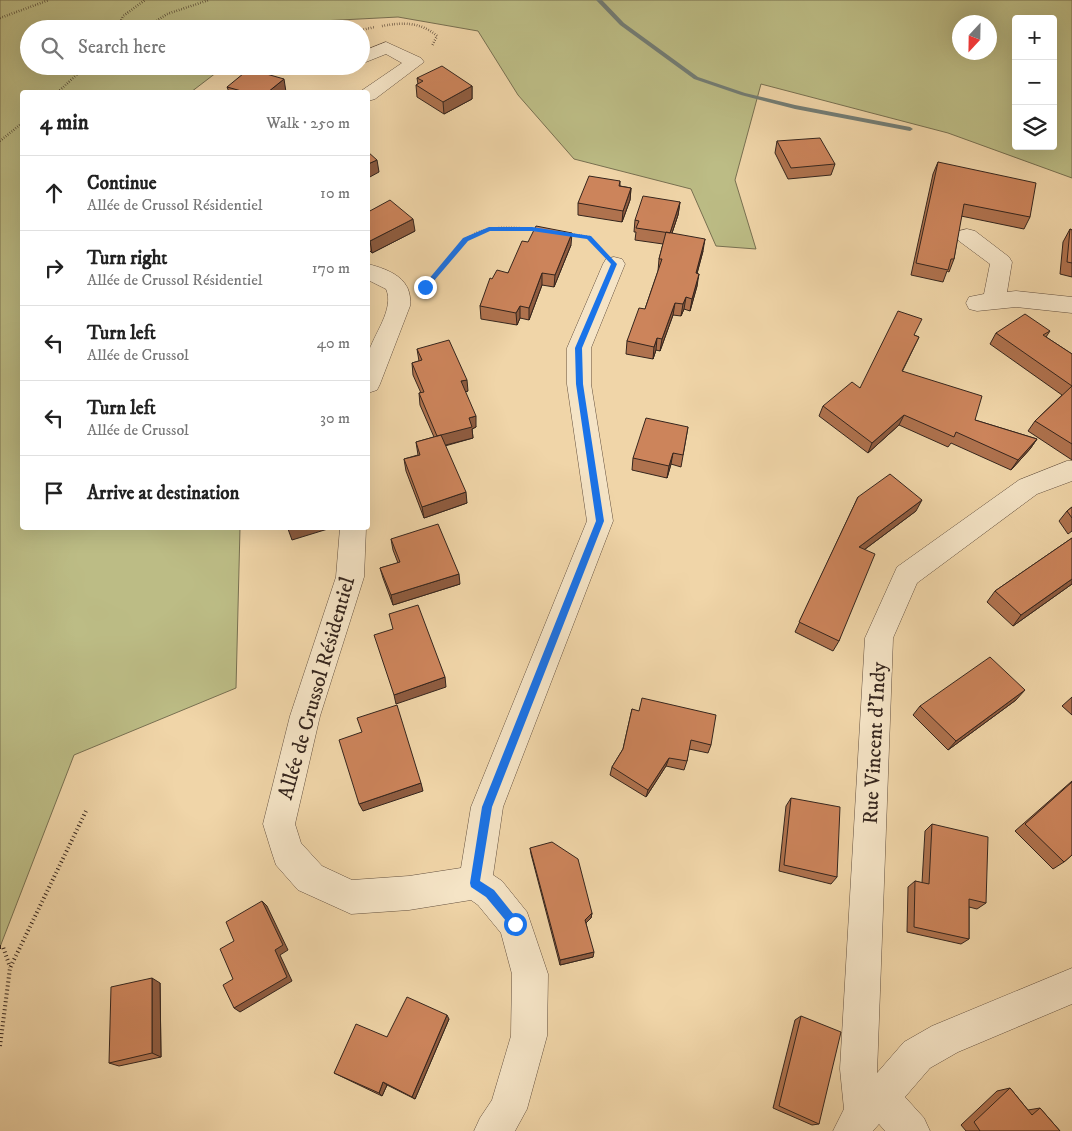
<!DOCTYPE html>
<meta charset="utf-8">
<style>
body{margin:0;font-family:"IM FELL DW Pica",serif;background:#f2f2f2;color:#222}
.controls{position:absolute;right:15px;top:15px;display:grid;overflow:hidden;border-radius:5px;box-shadow:0 5px 20px #0002}
.controls button{width:45px;height:45px;display:grid;place-items:center;padding:0;border:0;border-bottom:1px solid #e0e0e0;background:#fff;color:#222;font:25px sans-serif}
.compass{position:absolute;left:952px;top:15px;width:45px;height:45px;border-radius:50%;background:#fff;box-shadow:0 5px 20px #0002;rotate:202deg}
.stop{position:absolute;width:15px;height:15px;margin:-11px;border:4px solid #1a73e8;border-radius:50%;background:#fff}
.stop.end{background:#1a73e8;border-color:#fff;box-shadow:0 1px 5px #0008}
.list{margin:0;padding:0;list-style:none}
h2{display:flex;justify-content:space-between;align-items:center;height:65px;margin:0;padding:0 20px;font-size:21px}
h2 small{font-size:16px;font-weight:400;color:#767676}
.list li{display:grid;grid-template-columns:32px 1fr auto;gap:15px;align-items:center;box-sizing:border-box;height:75px;padding:0 20px;border-top:1px solid #e0e0e0}
.list b{display:block;font-size:19px;white-space:nowrap}
.list p{margin:0;font-size:16px;white-space:nowrap;color:#767676}
.list em{font-size:16px;font-style:normal;color:#767676}
.icon{flex:none;width:28px;height:28px;fill:none;stroke:currentColor;stroke-width:2;stroke-linecap:round;stroke-linejoin:round}
.map{position:relative;flex:none;width:1072px;height:1131px;overflow:hidden}
.search{position:absolute;background:#fff;box-shadow:0 5px 20px #0002;left:20px;top:20px;width:350px;height:55px;display:flex;align-items:center;gap:12px;box-sizing:border-box;padding:0 18px;border-radius:28px;color:#767676;font-size:19px}
.panel{position:absolute;background:#fff;box-shadow:0 5px 20px #0002;left:20px;top:90px;width:350px;height:440px;border-radius:5px}
.map>svg:first-child{display:block}
</style>
<div class="map">
<svg width="1072" height="1131" viewBox="0 0 1072 1131">
<rect width="100%" height="100%" fill="#f0d5a8"/>
<filter id="stains"><feTurbulence type="fractalNoise" baseFrequency=".004" numOctaves="4"/><feColorMatrix values="0 0 0 0 .2 0 0 0 0 .09 0 0 0 0 .02 0 0 0 .5 -.17"/></filter>
<radialGradient id="worn" r=".72"><stop offset=".6" stop-color="#630" stop-opacity="0"/><stop offset="1" stop-color="#630" stop-opacity=".3"/></radialGradient>
<path fill="#bcbc85" stroke="#787051" fill-rule="evenodd" d="M0,0H1072V178L948,133L761,84L735,180L756,249L716,246L691,189L574,159L518,95L478,31L398,17L321,21L302,29H29V66H225L191,92H22V528H240L236,688L74,755L0,947ZM1016,19H1053V146H1016ZM960,22H990V52H960Z"/>
<g fill="none" stroke-linecap="round" stroke-linejoin="round">
<path fill="#737d75" fill-rule="evenodd" d="M596,0H602L624,23L698,77L745,93L795,105L910,127L913,129L910,131L795,109L741,95L694,79L620,25Z"/>
<g stroke="#645140" stroke-width="1">
<path id="minor" d="M386,42L421,58L424,62L375,99L368,101V92H360L361,91L402,63L386,54L361,64V52Z
M967,229L975,231L1009,257L1012,262L1007,292L1016,291L1072,297V313L1016,307L977,311L969,309L966,303L969,297L984,294L990,264L959,241L956,236L959,231Z
M614,257L622,259L625,264L591,348V384L613,521L503,807L493,875L502,881L527,912L548,974L547,1036L527,1109L515,1131H474L480,1118L492,1100L511,1036L512,974L501,933L478,905L471,900L409,910L351,914L298,890L276,865L272,853L263,824L290,716L336,577L340,528H366L364,577L320,716L295,824L301,843L322,866L352,880L409,876L461,868L471,807L587,521L567,384V348L603,264L606,259Z
M368,264C391,270 413,279 410,306L380,384L377,390L368,393C367,383 365,365 368,354C373,335 395,309 386,289L368,280Z
M1067,461H1072V481L1037,494L917,583L893,638L877,1073L904,1042L932,1026L1072,968V1004L958,1052L930,1068L905,1097L924,1118L930,1131H885L879,1124L873,1131H833L844,1109L840,1069L865,638L897,567L1019,480Z"/>
</g>
<path stroke="#35251d" stroke-width="2.5" stroke-dasharray="0.5 2" stroke-linecap="butt" d="M0,18L49,0
M382,26C403,22 421,22 437,36L432,46
M117,29L123,16L145,0
M144,29L167,14L209,0
M361,30L375,27
M58,92L86,66
M0,141L22,123
M569,234L589,237L598,247
M429,283C442,270 451,254 464,241C482,224 515,227 538,230"/>
<path stroke="#35251d" stroke-width="3" stroke-dasharray="1 2.5" stroke-linecap="butt" d="M424,288L431,282"/>
<path stroke="#35251d" stroke-width="4" stroke-dasharray="1 3" stroke-linecap="butt" d="M0,947H3L10,967
M0,1046L10,968L86,811"/>
<use href="#minor" fill="#f5e4c6" fill-rule="evenodd"/>
</g>
<path fill="#af724e" stroke="#35251d" d="M417,78L472,86V99L444,114L417,97L416,85L418,84Z
M227,87L287,92H229Z
M777,141L835,164L831,175L788,179L775,153Z
M938,162L1030,217L1024,229L961,216L954,259L949,272L947,271L943,282L911,275L933,174Z
M620,181V186L631,188L630,200L622,222L578,215V203Z
M680,202L678,215L672,233L703,251L697,273V286L690,311L684,309L681,316L673,315L660,351L656,350L653,359L626,354L627,341L645,309L658,271L659,259L663,244L635,240L636,232H634L635,220Z
M368,212L415,231L372,253L368,249Z
M1070,229L1072,230V277L1060,274L1063,242Z
M528,242L571,245L554,287L542,285L529,320L520,318L517,325L481,319L480,306L492,279L508,273Z
M1050,331L1046,337L1072,354V460L1028,431L1035,421L1062,395L990,344L996,333Z
M914,335L919,337L902,372L975,420L1037,439L1030,449L1011,470L951,443L948,447L899,425L868,453L819,416L823,406L860,388Z
M417,349L468,391L465,392L476,427L472,429L473,438L445,446L467,503L424,518L406,471L404,459L418,455L416,442L434,437L420,405L419,393H421L413,375L412,363L419,361Z
M688,427L681,467L671,464L667,478L632,470L633,458Z
M858,497L916,511L864,550L839,641L833,651L795,632Z
M1072,507V531L1068,534L1059,521L1067,511Z
M1072,538V584L1013,626L987,602L995,591Z
M391,539L460,584L393,605L383,578L380,568L398,563L393,550Z
M1072,697V715L1062,706Z
M1016,700L948,750L913,715L920,706Z
M632,709L711,745L708,753L689,749L687,761L684,770L666,766L646,797L610,775L612,767L623,749Z
M1072,781V855L1064,862L1053,869L1015,831Z
M791,798L837,877L831,884L779,871L786,806Z
M932,824L986,903L977,909L969,907V939L961,944L907,932L908,887L915,881L922,883L925,831Z
M530,848L592,913L591,918L586,923L593,957L560,965L531,854Z
M160,983L161,1057L119,1066L109,1063Z
M801,1016L819,1124L812,1125L773,1108L795,1020Z
M449,1019L415,1099L387,1085L382,1096L334,1073L387,1037Z
M1010,1088L1028,1110L1040,1108L1060,1131H966L961,1125L997,1091Z"/>
<path fill="#8f5c40" stroke="#35251d" d="M284,79L286,92H268Z
M472,86V99L444,114L443,102Z
M377,160L379,172L368,178V164Z
M631,188L630,200L622,222L623,211Z
M680,202L678,215L668,245L670,233Z
M413,219L415,231L372,253L370,241Z
M572,233L571,245L554,287L555,275Z
M705,239L703,251L694,285L696,273Z
M542,273V285L529,320V308Z
M699,274L697,286L690,311L692,299Z
M686,297L684,309L681,316L683,304Z
M675,303L673,315L660,351L662,339Z
M520,306V318L517,325L516,313Z
M657,338L656,350L653,359L654,347Z
M467,380L468,391L462,393L461,381Z
M904,415L899,425L868,453L872,443Z
M476,416V427L472,429L473,438L438,447L437,436L469,418Z
M1037,439L1030,449L1011,470L1018,460Z
M673,453L671,464L667,478L669,466Z
M466,492L467,503L424,518L422,507Z
M922,500L916,511L853,558L859,547Z
M294,528H331L292,540L288,529Z
M459,574L460,584L393,605L391,595Z
M1072,579V584L1013,626L1021,615Z
M445,677L446,687L396,704L394,695Z
M1025,690L1016,700L948,750L956,741Z
M669,758L666,766L646,797L648,790Z
M421,783L423,791L363,811L359,804Z
M262,901L267,906L288,950L280,955L292,981L240,1012L234,1008L275,950Z
M592,913L591,918L584,925L585,920Z
M594,952L593,957L560,965V960Z
M152,978L160,983L161,1057L152,1053Z
M447,1015L449,1019L415,1099L412,1097Z
M383,1082L387,1085L382,1096L379,1093Z"/>
<path fill="#cc845b" stroke="#35251d" d="M442,66L472,86L443,102L416,85L423,81L417,78Z
M249,69L284,79L268,92H245L227,87Z
M820,138L835,164L791,168L777,141Z
M368,152L377,160L368,164Z
M938,162L1036,183L1030,217L964,204L954,259H951L948,270L916,263Z
M589,176L620,181L619,186L631,188L623,211L578,203Z
M643,196L680,202L670,233L636,228L639,221L635,220Z
M390,200L413,219L370,241L368,239V212Z
M536,226L572,233L555,275L542,273L529,308L520,306L516,313L480,306L490,278L492,279L497,270L508,273L522,241L528,242Z
M1070,229L1072,230V263L1067,262Z
M666,232L705,239L696,273L699,274L692,299L686,297L683,304L675,303L662,339L657,338L654,347L627,341L639,308L645,309L662,259H659Z
M898,311L922,319L914,335L919,337L902,371L982,396L975,420L1037,439L1018,460L956,432L954,437L904,415L872,443L823,406L852,382L860,388Z
M1025,314L1050,331L1043,335L1072,354V444L1035,421L1072,386L996,333Z
M449,340L467,380L461,381L476,416L469,418L472,427L437,436L419,393L424,392L412,363L422,360L417,349Z
M646,418L688,427L683,455L673,453L669,466L633,458Z
M441,435L466,492L422,507L404,459L420,455L416,442Z
M890,474L922,500L859,547L875,554L839,641L799,622L858,497Z
M1072,507V518L1067,511Z
M438,524L459,574L391,595L380,568L400,562L391,539Z
M1072,538V579L1021,615L995,591Z
M418,605L445,677L394,695L374,635L393,629L389,614Z
M990,657L1025,690L956,741L920,706Z
M642,698L716,715L711,745L691,740L687,761L669,758L648,790L612,767L623,749L632,709L639,711Z
M397,705L421,783L359,804L339,740L362,732L357,718Z
M1072,782V855L1064,862L1025,824Z
M791,798L840,807L837,877L784,865Z
M932,824L988,837L986,903L969,899V939L914,927L915,881L929,884Z
M552,842L578,859L592,913L585,920L594,952L560,960L530,848Z
M262,901L283,945L275,950L287,977L234,1008L223,985L233,979L220,949L234,941L226,922Z
M152,978V1053L109,1063L111,987Z
M407,997L447,1015L412,1097L383,1082L379,1093L334,1073L356,1024L387,1037Z
M801,1016L841,1032L819,1124L779,1106Z
M1010,1088L1032,1115L1040,1108L1060,1131H980L974,1122Z"/>
<path fill="#1a73e8" d="M489,227H532L591,236L617,264L582,348L583,384L604,521L492,807L480,881L494,890L518,920L520,924L515,929L511,927L486,897L471,887L470,883L482,807L596,521L576,384L575,348L611,264L587,239L532,231H490L468,241L427,289H423V286L463,238Z"/>
<g text-anchor="middle" stroke-width="4" stroke-linejoin="round" paint-order="stroke">
<g font-size="21" fill="#35251d" stroke="#f5e4c6">
<text transform="translate(316 688) rotate(-74)" y="7">Allée de Crussol Résidentiel</text>
<text transform="translate(874 743) rotate(-87)" y="7">Rue Vincent d'Indy</text>
</g>
</g>
<rect width="100%" height="100%" filter="url(#stains)"/>
<rect width="100%" height="100%" fill="url(#worn)"/>
</svg>
<div class="controls">
<button>+</button>
<button>−</button>
<button><svg class="icon" aria-label="layers" viewBox="0 0 24 24"><path d="M12 4l9 5-9 5-9-5zM3 14l9 5 9-5"/></svg></button>
</div>
<svg class="compass" viewBox="-18 -18 36 36"><path d="M0-13l5 13h-10z" fill="#e53935"/><path d="M0 13l5-13h-10z" fill="#767676"/></svg>
<div class="stop" style="left:515px;top:924px"></div>
<div class="stop end" style="left:425px;top:287px"></div>
<div class="search"><svg class="icon" aria-label="search" viewBox="0 0 24 24"><circle cx="10" cy="10" r="6"/><path d="M15 15l6 6"/></svg>Search here</div>
<section class="panel">
<h2>4 min<small>Walk · 250 m</small></h2>
<ul class="list">
<li><svg class="icon" aria-label="ahead" viewBox="0 0 24 24"><path d="M12 20V5M6 11l6-6 6 6"/></svg><div><b>Continue</b><p>Allée de Crussol Résidentiel</p></div><em>10 m</em></li>
<li><svg class="icon" aria-label="right" viewBox="0 0 24 24"><path d="M7 20v-9h11M14 6l5 5-5 5"/></svg><div><b>Turn right</b><p>Allée de Crussol Résidentiel</p></div><em>170 m</em></li>
<li><svg class="icon" aria-label="left" viewBox="0 0 24 24"><path d="M17 20v-9H6M10 6l-5 5 5 5"/></svg><div><b>Turn left</b><p>Allée de Crussol</p></div><em>40 m</em></li>
<li><svg class="icon" aria-label="left" viewBox="0 0 24 24"><path d="M17 20v-9H6M10 6l-5 5 5 5"/></svg><div><b>Turn left</b><p>Allée de Crussol</p></div><em>30 m</em></li>
<li><svg class="icon" aria-label="arrive" viewBox="0 0 24 24"><path d="M6 21V4h12l-3 4 3 4H6"/></svg><div><b>Arrive at destination</b></div></li>
</ul>
</section>
</div>
